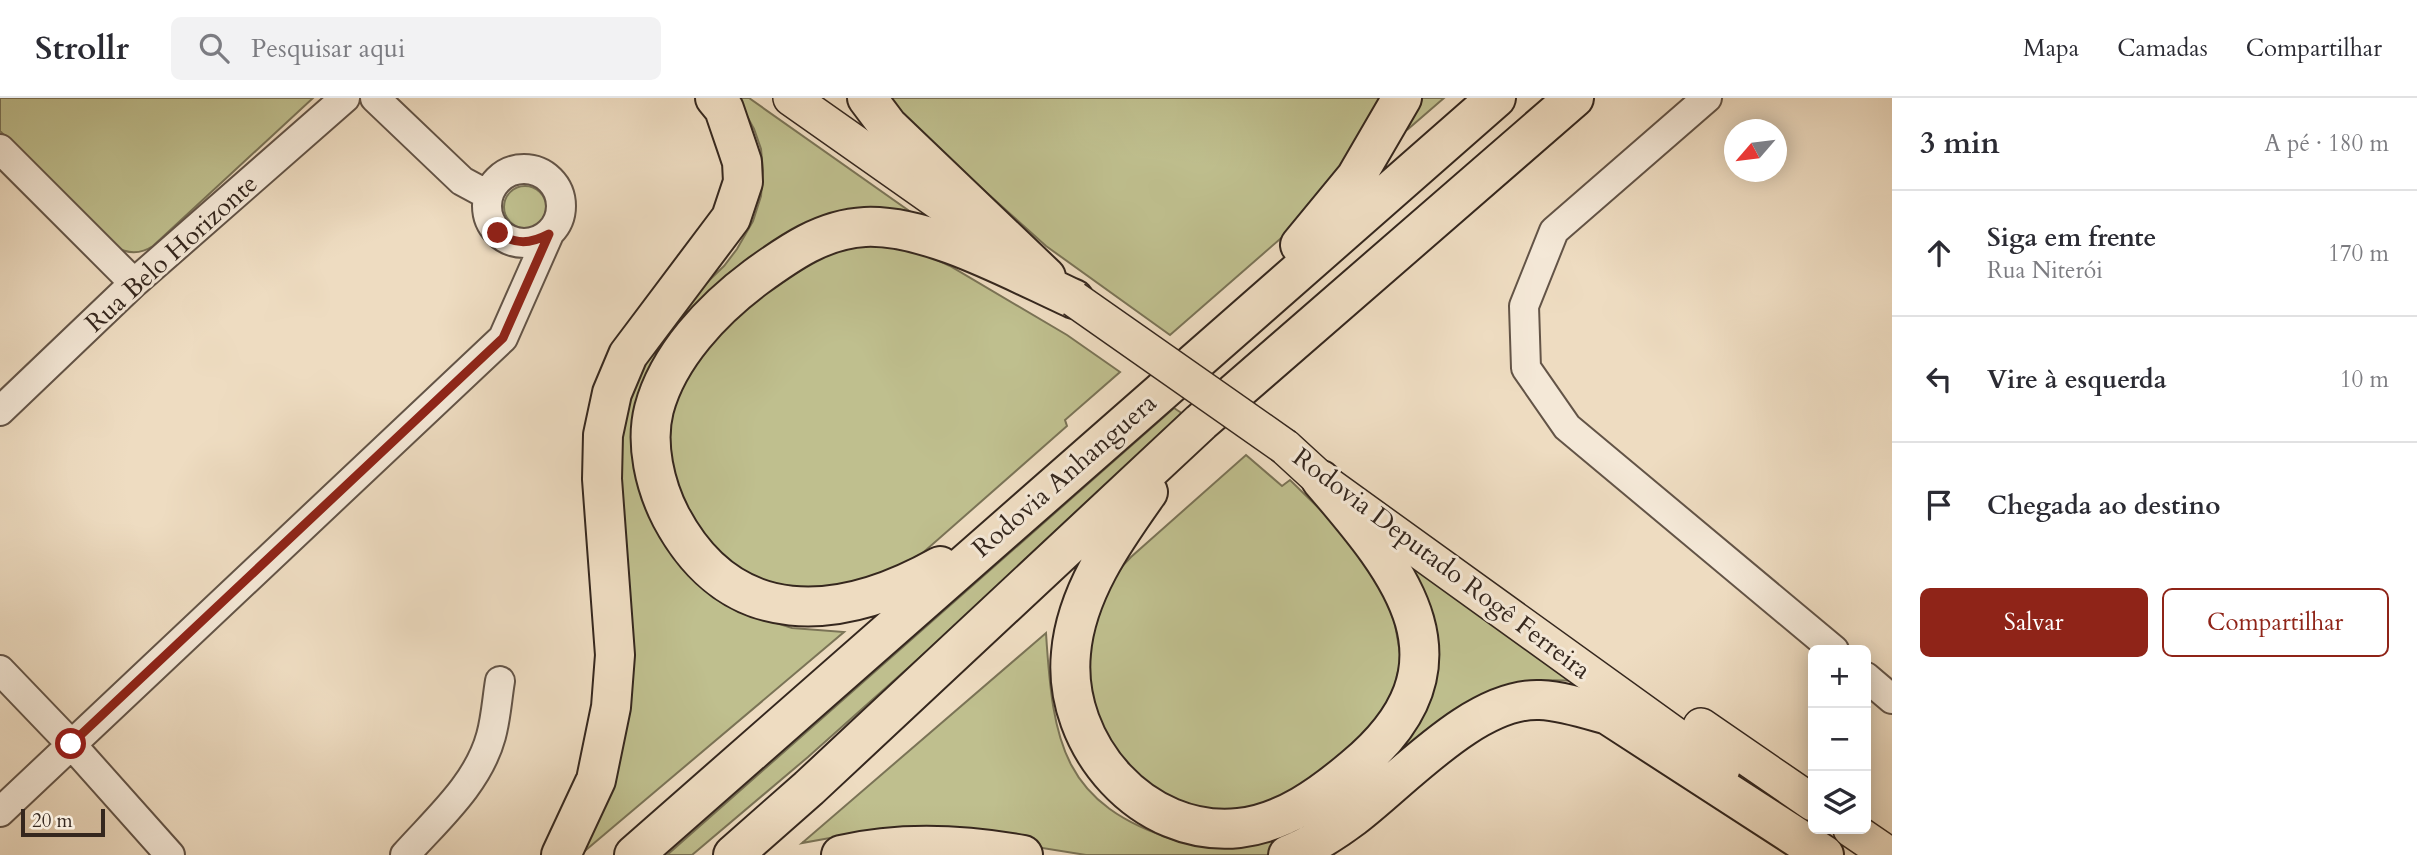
<!DOCTYPE html>
<html lang="pt">
<meta charset="utf-8">
<style>
body{margin:0;font-family:Cardo,serif;background:#f2f2f3;color:#2b2b33}
.controls{position:absolute;right:21px;bottom:21px;display:grid;overflow:hidden;border-radius:10px;box-shadow:0 4px 18px #0003}
.controls button{width:63px;height:63px;display:grid;place-items:center;padding:0;border:0;border-bottom:2px solid #e1e1e2;background:#fff;color:#2b2b33;font:35px sans-serif}
.compass{position:absolute;left:1724px;top:21px;width:63px;height:63px;border-radius:50%;background:#fff;box-shadow:0 4px 18px #0003;rotate:242deg}
.scale{position:absolute;left:21px;bottom:18px;width:84px;box-sizing:border-box;padding-left:7px;border:4px solid #35271e;border-top:0;font-size:19px;line-height:24px;white-space:nowrap;color:#35271e;-webkit-text-stroke:5px #f4e8d7;paint-order:stroke}
.stop{position:absolute;width:21px;height:21px;margin:-16px;border:5px solid #8f2418;border-radius:50%;background:#fff}
.stop.end{background:#8f2418;border-color:#fff;box-shadow:0 2px 7px #0008}
.list{margin:0;padding:0;list-style:none}
h2{display:flex;justify-content:space-between;align-items:center;height:91px;margin:0;padding:0 28px;font-size:30px}
h2 small{font-size:23px;font-weight:400;color:#7c7c81}
.list li{display:grid;grid-template-columns:46px 1fr auto;gap:21px;align-items:center;box-sizing:border-box;height:126px;padding:0 28px;border-top:2px solid #e1e1e2}
.list b{display:block;font-size:26px;white-space:nowrap}
.list p{margin:0;font-size:23px;white-space:nowrap;color:#7c7c81}
.list em{font-size:23px;font-style:normal;color:#7c7c81}
.actions{display:flex;gap:14px;padding:21px 28px}
.actions a{flex:1;padding:16px 0;border:2px solid #8f2418;border-radius:10px;text-align:center;font-size:24px;color:#8f2418}
.actions .main{background:#8f2418;color:#fff}
.icon{flex:none;width:38px;height:38px;fill:none;stroke:currentColor;stroke-width:2;stroke-linecap:round;stroke-linejoin:round}
.map{position:relative;flex:none;width:1892px;height:757px;overflow:hidden}
header{display:flex;align-items:center;gap:42px;box-sizing:border-box;height:98px;padding:0 35px;background:#fff;border-bottom:2px solid #e1e1e2}
header strong{font-size:33px}
nav{display:flex;gap:38px;margin-inline-start:auto;font-size:24px}
.search{width:490px;height:63px;background:#f2f2f3;display:flex;align-items:center;gap:18px;box-sizing:border-box;padding:0 24px;border-radius:10px;color:#7c7c81;font-size:26px}
main{display:flex}
aside{flex:1;background:#fff}
.map>svg:first-child{display:block}
</style>
<header>
<strong>Strollr</strong>
<div class="search"><svg class="icon" aria-label="search" viewBox="0 0 24 24"><circle cx="10" cy="10" r="6"/><path d="M15 15l6 6"/></svg>Pesquisar aqui</div>
<nav><a>Mapa</a><a>Camadas</a><a>Compartilhar</a></nav>
</header>
<main>
<div class="map">
<svg width="1892" height="757" viewBox="0 0 1892 757">
<rect width="100%" height="100%" fill="#eedcc1"/>
<filter id="stains"><feTurbulence type="fractalNoise" baseFrequency=".00286" numOctaves="4"/><feColorMatrix values="0 0 0 0 .2 0 0 0 0 .09 0 0 0 0 .02 0 0 0 .5 -.17"/></filter>
<radialGradient id="worn" r=".72"><stop offset=".6" stop-color="#630" stop-opacity="0"/><stop offset="1" stop-color="#630" stop-opacity=".3"/></radialGradient>
<path fill="#bfbf8e" stroke="#7a7356" stroke-width="2" d="M0,0H313L153,148C141,156 128,156 115,149L0,33Z
M737,0H749L932,129L822,121L634,329L745,515L792,530L844,534L580,757L620,297L674,216L724,168L737,151L753,123L761,98L763,73L761,51L754,31Z
M881,0H1390L1303,121L1170,237L1046,148Z
M1421,0H1444L1407,32Z
M504 109a21 21 0 1 1 42 0a21 21 0 1 1-42 0Z
M834,143L903,146L950,168L1067,237L1120,274L1065,322L1067,328L909,467L825,499L755,482L705,446L674,386L669,352L671,325L676,296L687,269L748,201Z
M1174,310L1189,320L808,659L692,757H667Z
M1246,357L1282,388L1290,382L1333,424L1362,460L1384,496L1395,526L1401,561L1389,611L1336,666L1286,699L1257,709L1232,713L1196,709L1168,702L1098,642L1081,562L1111,480L1131,459Z
M1391,453L1577,583C1543,581 1525,582 1492,593L1282,752L1267,757H1086L938,733L830,740L802,745L1046,535C1053,645 1062,707 1178,743C1195,748 1242,752 1257,744C1275,734 1291,717 1308,705C1344,676 1381,648 1417,620Z"/>
<g fill="none" stroke-linecap="round" stroke-linejoin="round">
<g stroke="#635447" stroke-width="32">
<path id="minor" d="M375,0L462,83L488,97
M1707,0L1554,133L1524,208L1526,270L1567,329L1834,552
M0,51L134,185
M487 108a37 37 0 1 1 74 0a37 37 0 1 1-74 0Z
M0,313L134,185L345,0
M0,572L71,646L170,757
M1866,579L1892,601
M0,714L503,240L549,136
M405,757C437,721 478,686 491,638C496,620 497,601 500,583"/>
</g>
<g stroke="#35271e" stroke-width="38">
<path id="major" d="M791,0L980,133
M1285,349L1321,382L1722,671
M1701,628L1813,705
M1851,731L1889,757"/>
</g>
<g stroke="#35271e" stroke-width="42">
<path id="highway" d="M867,0L888,28L1046,179
M1300,147L1356,79L1402,0
M1148,394C1114,442 1076,495 1071,555C1062,647 1143,740 1239,730C1284,725 1322,697 1355,669C1477,567 1403,477 1321,382
M940,468C840,524 732,534 671,419C655,388 645,346 654,311C668,258 713,211 756,179C789,155 823,131 865,129C929,126 1016,175 1074,201
M561,757L596,682L611,609L615,557L602,381L603,337L612,295L628,257L731,120L743,84L742,64L737,49L724,11L715,0
M634,757L1496,0
M733,757L809,690L1201,324L1574,0
M841,757C902,743 962,746 1023,757
M1288,757C1311,748 1333,734 1353,719C1402,682 1475,599 1540,602C1563,603 1587,611 1608,617L1824,757"/>
</g>
<use href="#minor" stroke="#f4e8d7" stroke-width="28"/>
<use href="#major" stroke="#eedcc1" stroke-width="35"/>
<use href="#highway" stroke="#eedcc1" stroke-width="38"/>
<g stroke="#35271e" stroke-width="38" stroke-linecap="butt">
<path id="major-bridge" d="M1074,201L1285,349"/>
</g>
<use href="#major-bridge" stroke="#eedcc1" stroke-width="35"/>
</g>
<g fill="none" stroke-linecap="round" stroke-linejoin="round">
<path stroke="#8f2418" stroke-width="9" d="M71,646L503,240L549,136C530,146 516,147 498,135"/>
</g>
<g text-anchor="middle" stroke-width="6" stroke-linejoin="round" paint-order="stroke">
<g font-size="26" fill="#35271e" stroke="#f4e8d7">
<text transform="translate(171 155) rotate(-42)" y="9">Rua Belo Horizonte</text>
<text transform="translate(1064 377) rotate(-41)" y="9">Rodovia Anhanguera</text>
<text transform="translate(1442 465) rotate(37)" y="9">Rodovia Deputado Rogê Ferreira</text>
</g>
</g>
<rect width="100%" height="100%" filter="url(#stains)"/>
<rect width="100%" height="100%" fill="url(#worn)"/>
</svg>
<div class="controls">
<button>+</button>
<button>−</button>
<button><svg class="icon" aria-label="layers" viewBox="0 0 24 24"><path d="M12 4l9 5-9 5-9-5zM3 14l9 5 9-5"/></svg></button>
</div>
<svg class="compass" viewBox="-18 -18 36 36"><path d="M0-13l5 13h-10z" fill="#e53935"/><path d="M0 13l5-13h-10z" fill="#7c7c81"/></svg>
<div class="scale">20 m</div>
<div class="stop" style="left:71px;top:646px"></div>
<div class="stop end" style="left:498px;top:135px"></div>
</div>
<aside>
<h2>3 min<small>A pé · 180 m</small></h2>
<ul class="list">
<li><svg class="icon" aria-label="ahead" viewBox="0 0 24 24"><path d="M12 20V5M6 11l6-6 6 6"/></svg><div><b>Siga em frente</b><p>Rua Niterói</p></div><em>170 m</em></li>
<li><svg class="icon" aria-label="left" viewBox="0 0 24 24"><path d="M17 20v-9H6M10 6l-5 5 5 5"/></svg><div><b>Vire à esquerda</b></div><em>10 m</em></li>
<li><svg class="icon" aria-label="arrive" viewBox="0 0 24 24"><path d="M6 21V4h12l-3 4 3 4H6"/></svg><div><b>Chegada ao destino</b></div></li>
</ul>
<div class="actions"><a class="main">Salvar</a><a>Compartilhar</a></div>
</aside>
</main>
